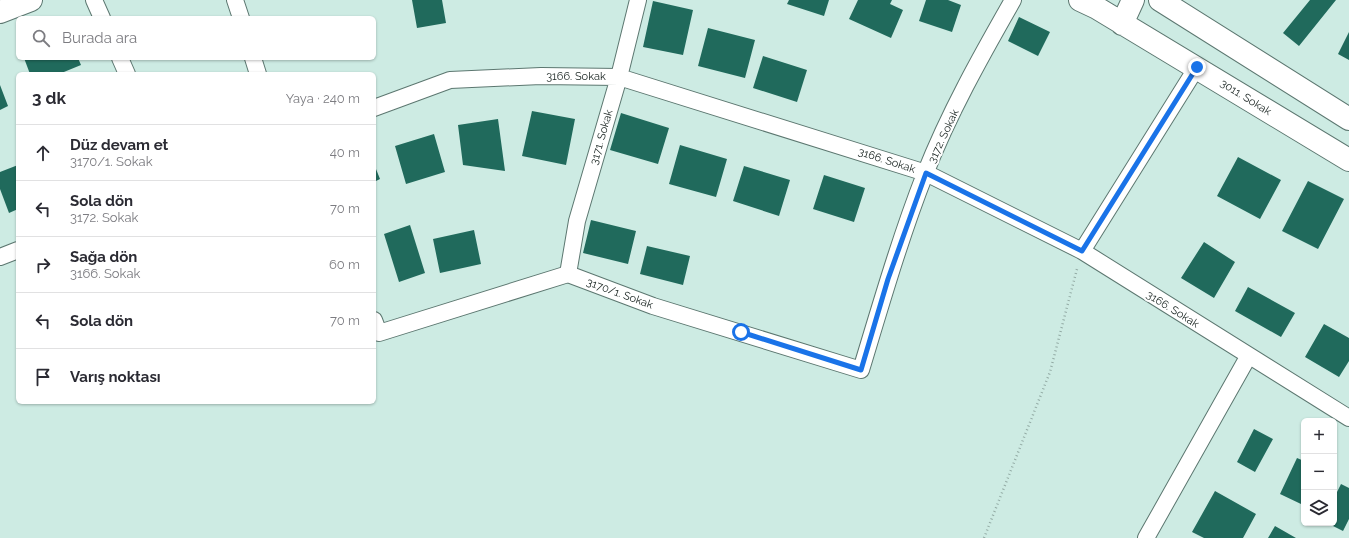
<!DOCTYPE html>
<html lang="tr">
<meta charset="utf-8">
<style>
body{margin:0;font-family:Raleway,sans-serif;background:#f7f7f7;color:#2b2b33}
.controls{position:absolute;right:12px;bottom:12px;display:grid;overflow:hidden;border-radius:6px;box-shadow:0 1px 3px #0004}
.controls button{width:36px;height:36px;display:grid;place-items:center;padding:0;border:0;border-bottom:1px solid #e1e1e2;background:#fff;color:#2b2b33;font:20px sans-serif}
.stop{position:absolute;width:12px;height:12px;margin:-9px;border:3px solid #1a73e8;border-radius:50%;background:#fff}
.stop.end{background:#1a73e8;border-color:#fff;box-shadow:0 1px 4px #0008}
.list{margin:0;padding:0;list-style:none}
h2{display:flex;justify-content:space-between;align-items:center;height:52px;margin:0;padding:0 16px;font-size:17px}
h2 small{font-size:13px;font-weight:400;color:#7c7c81}
.list li{display:grid;grid-template-columns:26px 1fr auto;gap:12px;align-items:center;box-sizing:border-box;height:56px;padding:0 16px;border-top:1px solid #e1e1e2}
.list b{display:block;font-size:15px;white-space:nowrap}
.list p{margin:0;font-size:13px;white-space:nowrap;color:#7c7c81}
.list em{font-size:13px;font-style:normal;color:#7c7c81}
.icon{flex:none;width:22px;height:22px;fill:none;stroke:currentColor;stroke-width:2;stroke-linecap:round;stroke-linejoin:round}
.map{position:relative;flex:none;width:1349px;height:538px;overflow:hidden}
.search{position:absolute;background:#fff;box-shadow:0 1px 3px #0004;left:16px;top:16px;width:360px;height:44px;display:flex;align-items:center;gap:10px;box-sizing:border-box;padding:0 14px;border-radius:6px;color:#7c7c81;font-size:15px}
.panel{position:absolute;background:#fff;box-shadow:0 1px 3px #0004;left:16px;top:72px;width:360px;height:332px;border-radius:6px}
.map>svg:first-child{display:block}
</style>
<div class="map">
<svg width="1349" height="538" viewBox="0 0 1349 538">
<rect width="100%" height="100%" fill="#cdebe3"/>
<path fill="#206a5c" d="M412,0H442L446,23L417,28Z
M789,0H829L824,16L787,4Z
M858,0H892L890,4L903,10L891,38L849,19Z
M926,0H948L961,5L952,32L919,21Z
M1310,0H1336L1299,46L1283,33Z
M653,1L693,10L683,55L643,47Z
M1019,17L1050,32L1038,56L1008,41Z
M708,28L755,40L745,78L698,66Z
M1349,32V60L1338,54Z
M763,56L807,70L797,102L753,88Z
M24,58H78L81,65L59,74H30Z
M0,85L8,106L0,110Z
M532,111L575,119L566,165L522,156Z
M621,113L669,128L658,164L610,150Z
M498,119L505,171L463,165L458,125Z
M434,134L445,172L406,184L395,146Z
M680,145L727,159L716,197L669,184Z
M1238,157L1281,180L1260,219L1217,196Z
M374,164L380,179L374,182Z
M18,165V209L9,213L0,189V172Z
M744,166L790,180L779,216L733,201Z
M824,175L865,188L854,222L813,209Z
M1308,181L1344,199L1318,249L1282,231Z
M591,220L636,231L628,264L583,253Z
M410,225L425,273L399,282L384,234Z
M474,230L481,264L440,273L433,239Z
M1204,242L1235,262L1214,298L1181,278Z
M647,246L690,256L683,285L640,274Z
M1248,287L1295,313L1281,337L1235,311Z
M1324,324L1349,338V361L1339,377L1305,357Z
M1254,429L1273,439L1255,472L1237,462Z
M1297,458L1304,461V498L1301,504L1280,494Z
M1341,484L1349,488V519L1343,531L1327,523H1334V498Z
M1215,491L1256,514L1243,538H1204L1192,532Z
M1275,526L1296,538H1268Z"/>
<g fill="none" stroke-linecap="round" stroke-linejoin="round">
<g stroke="#5c7770" stroke-width="18">
<path id="street" d="M94,0L102,18
M235,0L241,18
M120,58L127,74
M253,58L258,74
M374,108L450,80L541,76L619,77L926,173L1082,251L1349,418
M1082,251L1197,67
M0,257L18,250
M568,274L577,221L619,77L638,0
M374,320L379,333L568,274L653,306L861,370C881,304 900,238 925,174C949,113 981,56 1013,0
M1146,538L1248,357"/>
</g>
<g stroke="#5c7770" stroke-width="24">
<path id="secondary" d="M1080,0L1097,8L1349,160
M1160,0L1349,119
M0,12L31,0
M1122,24L1133,0"/>
</g>
<path stroke="#93aba5" stroke-width="2.5" stroke-dasharray="1 3" stroke-linecap="butt" d="M984,538L1050,372L1077,269"/>
<use href="#street" stroke="#fff" stroke-width="16"/>
<use href="#secondary" stroke="#fff" stroke-width="22"/>
</g>
<g fill="none" stroke-linecap="round" stroke-linejoin="round">
<path stroke="#1a73e8" stroke-width="5" d="M741,332L861,370L888,279L926,173L1082,251L1197,67"/>
</g>
<g text-anchor="middle" stroke-width="4" stroke-linejoin="round" paint-order="stroke">
<g font-size="11" fill="#182320" stroke="#fff">
<text x="576" y="80">3166. Sokak</text>
<text transform="translate(1246 97) rotate(32)" y="4">3011. Sokak</text>
<text transform="translate(943 136) rotate(-65)" y="4">3172. Sokak</text>
<text transform="translate(601 137) rotate(-74)" y="4">3171. Sokak</text>
<text transform="translate(887 160) rotate(18)" y="4">3166. Sokak</text>
<text transform="translate(620 293) rotate(20)" y="4">3170/1. Sokak</text>
<text transform="translate(1173 309) rotate(32)" y="4">3166. Sokak</text>
</g>
</g>
</svg>
<div class="controls">
<button>+</button>
<button>−</button>
<button><svg class="icon" aria-label="layers" viewBox="0 0 24 24"><path d="M12 4l9 5-9 5-9-5zM3 14l9 5 9-5"/></svg></button>
</div>
<div class="stop" style="left:741px;top:332px"></div>
<div class="stop end" style="left:1197px;top:67px"></div>
<div class="search"><svg class="icon" aria-label="search" viewBox="0 0 24 24"><circle cx="10" cy="10" r="6"/><path d="M15 15l6 6"/></svg>Burada ara</div>
<section class="panel">
<h2>3 dk<small>Yaya · 240 m</small></h2>
<ul class="list">
<li><svg class="icon" aria-label="ahead" viewBox="0 0 24 24"><path d="M12 20V5M6 11l6-6 6 6"/></svg><div><b>Düz devam et</b><p>3170/1. Sokak</p></div><em>40 m</em></li>
<li><svg class="icon" aria-label="left" viewBox="0 0 24 24"><path d="M17 20v-9H6M10 6l-5 5 5 5"/></svg><div><b>Sola dön</b><p>3172. Sokak</p></div><em>70 m</em></li>
<li><svg class="icon" aria-label="right" viewBox="0 0 24 24"><path d="M7 20v-9h11M14 6l5 5-5 5"/></svg><div><b>Sağa dön</b><p>3166. Sokak</p></div><em>60 m</em></li>
<li><svg class="icon" aria-label="left" viewBox="0 0 24 24"><path d="M17 20v-9H6M10 6l-5 5 5 5"/></svg><div><b>Sola dön</b></div><em>70 m</em></li>
<li><svg class="icon" aria-label="arrive" viewBox="0 0 24 24"><path d="M6 21V4h12l-3 4 3 4H6"/></svg><div><b>Varış noktası</b></div></li>
</ul>
</section>
</div>
